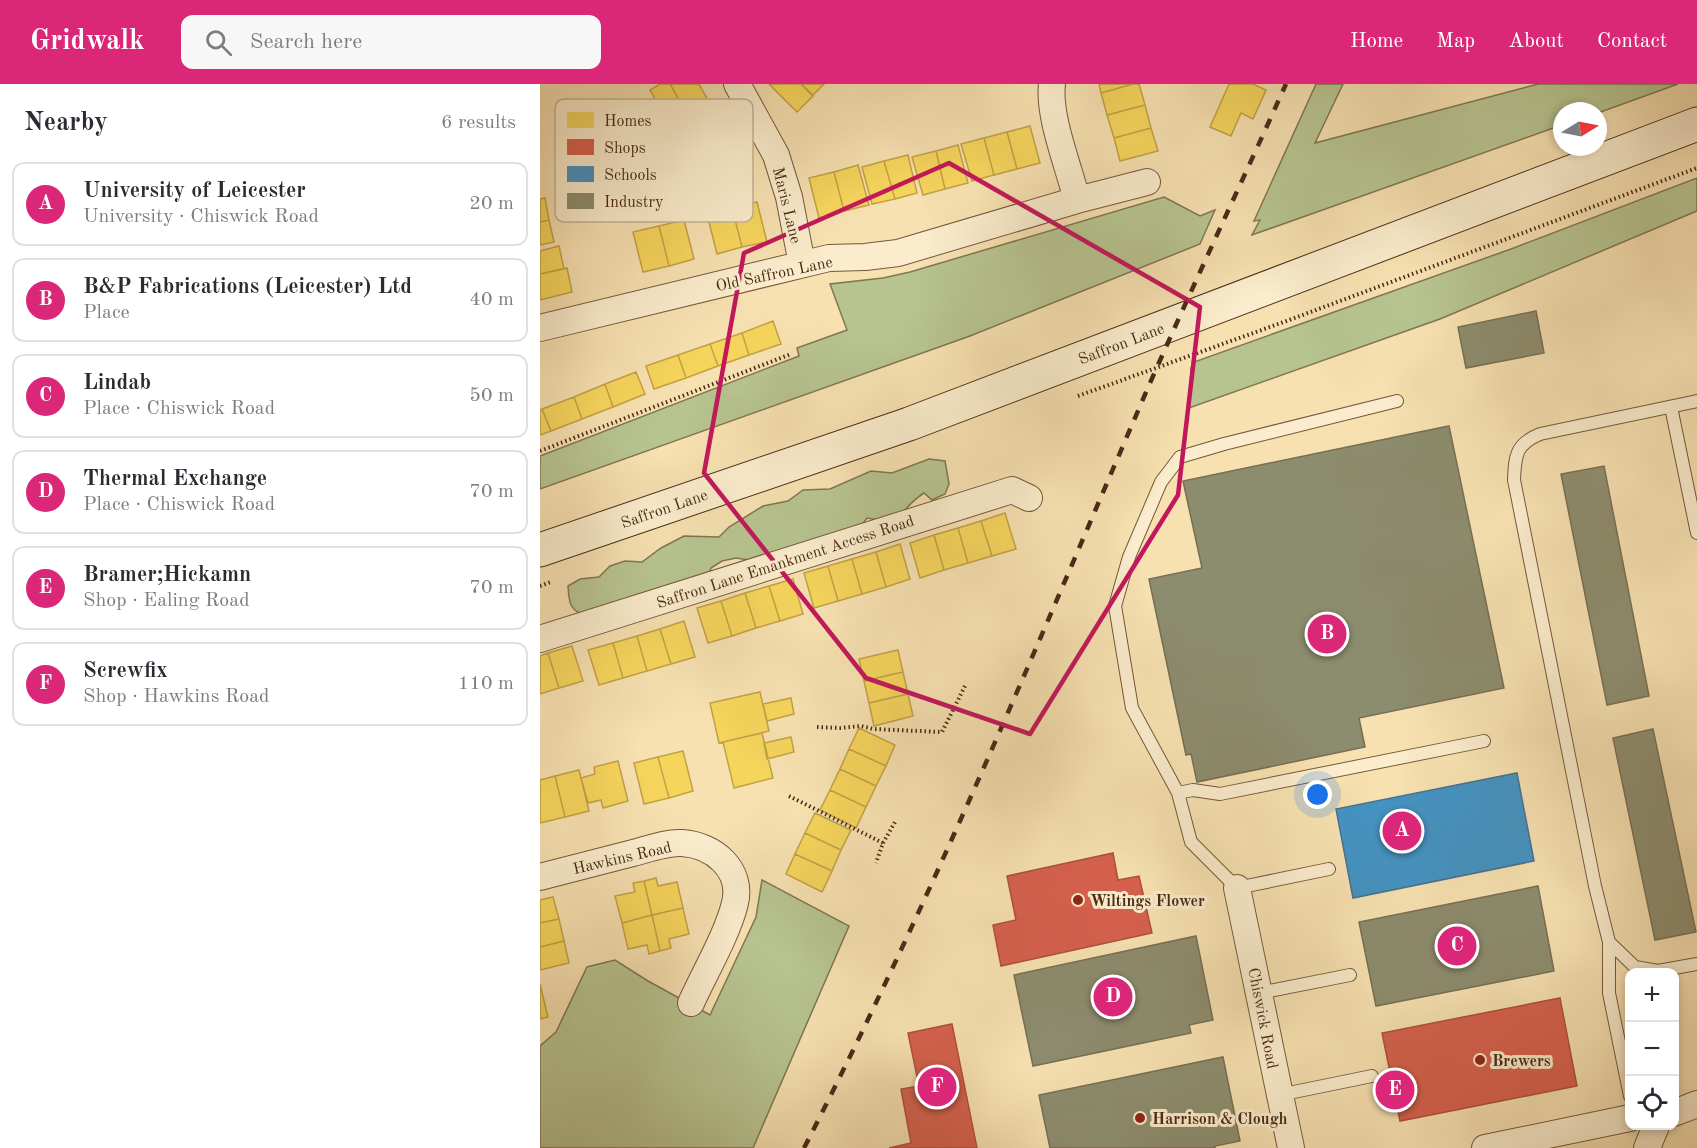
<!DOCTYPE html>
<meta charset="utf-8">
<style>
body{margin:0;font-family:"Old Standard TT",serif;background:#f7f7f7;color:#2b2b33}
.controls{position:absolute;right:18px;bottom:18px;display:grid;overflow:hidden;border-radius:12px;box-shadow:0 3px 9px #0003}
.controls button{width:54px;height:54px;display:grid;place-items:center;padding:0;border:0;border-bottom:2px solid #e1e1e2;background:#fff;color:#2b2b33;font:30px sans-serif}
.compass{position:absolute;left:1013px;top:18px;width:54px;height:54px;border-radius:50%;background:#fff;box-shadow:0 3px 9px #0003;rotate:80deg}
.you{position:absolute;left:778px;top:711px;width:21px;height:21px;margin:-15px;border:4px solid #fff;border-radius:50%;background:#1a73e8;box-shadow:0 0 0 9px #1a73e833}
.badge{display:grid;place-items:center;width:39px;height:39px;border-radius:50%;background:#db2777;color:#fff;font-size:20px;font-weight:700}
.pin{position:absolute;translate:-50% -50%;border:3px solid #fff;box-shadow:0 2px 6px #0006}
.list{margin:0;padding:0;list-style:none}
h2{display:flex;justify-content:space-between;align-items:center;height:78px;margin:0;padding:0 24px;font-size:26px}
h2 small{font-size:20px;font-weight:400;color:#7c7c81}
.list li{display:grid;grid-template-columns:39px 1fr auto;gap:18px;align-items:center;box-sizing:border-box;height:84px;margin:0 12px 12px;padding:0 12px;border:2px solid #e1e1e2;border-radius:12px}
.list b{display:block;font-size:22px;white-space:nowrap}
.list p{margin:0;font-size:20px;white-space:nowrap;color:#7c7c81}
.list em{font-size:20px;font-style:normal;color:#7c7c81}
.icon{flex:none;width:33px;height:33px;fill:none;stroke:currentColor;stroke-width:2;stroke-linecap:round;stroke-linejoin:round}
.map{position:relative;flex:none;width:1157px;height:1064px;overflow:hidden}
header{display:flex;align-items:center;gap:36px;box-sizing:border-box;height:84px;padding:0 30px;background:#db2777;color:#fff}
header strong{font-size:28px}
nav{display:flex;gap:33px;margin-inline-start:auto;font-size:21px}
.search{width:420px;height:54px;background:#f7f7f7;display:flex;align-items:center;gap:15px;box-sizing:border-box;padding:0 21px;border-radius:12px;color:#7c7c81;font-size:22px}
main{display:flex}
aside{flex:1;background:#fff}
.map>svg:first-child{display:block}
</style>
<header>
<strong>Gridwalk</strong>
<div class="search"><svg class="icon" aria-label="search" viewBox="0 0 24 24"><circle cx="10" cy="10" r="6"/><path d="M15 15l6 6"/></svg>Search here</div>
<nav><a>Home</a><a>Map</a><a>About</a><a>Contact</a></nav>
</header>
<main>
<aside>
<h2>Nearby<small>6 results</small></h2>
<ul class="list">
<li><span class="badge">A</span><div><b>University of Leicester</b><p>University · Chiswick Road</p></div><em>20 m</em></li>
<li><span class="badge">B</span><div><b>B&amp;P Fabrications (Leicester) Ltd</b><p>Place</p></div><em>40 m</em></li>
<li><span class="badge">C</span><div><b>Lindab</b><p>Place · Chiswick Road</p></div><em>50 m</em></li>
<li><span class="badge">D</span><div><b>Thermal Exchange</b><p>Place · Chiswick Road</p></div><em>70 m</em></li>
<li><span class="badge">E</span><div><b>Bramer;Hickamn</b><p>Shop · Ealing Road</p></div><em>70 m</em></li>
<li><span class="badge">F</span><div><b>Screwfix</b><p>Shop · Hawkins Road</p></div><em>110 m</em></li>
</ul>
</aside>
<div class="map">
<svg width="1157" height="1064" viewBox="0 0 1157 1064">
<rect width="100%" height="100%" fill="#f7e1b1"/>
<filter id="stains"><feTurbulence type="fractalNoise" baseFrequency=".00333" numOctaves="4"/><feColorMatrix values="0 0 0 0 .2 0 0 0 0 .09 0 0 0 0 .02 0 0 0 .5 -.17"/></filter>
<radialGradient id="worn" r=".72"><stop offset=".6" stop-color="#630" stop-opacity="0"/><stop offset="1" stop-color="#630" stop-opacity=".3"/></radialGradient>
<path fill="#b7c490" stroke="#807653" stroke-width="1.5" d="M776,0H803L775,59L998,0H1138L1058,29V27H1022V41L712,151L720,136L714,137Z
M1157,94V127L900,235L649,324L651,284L654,278L971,165Z
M624,113L660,132L675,126L660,160L430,252L0,405V372L259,272L257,264L307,246L290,200L343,194L370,188Z
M389,375L405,377L409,400L405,410L392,416L384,409C357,426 366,443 327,434L319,445L215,477L196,474L182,477L171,484L168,492L44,531C29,526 29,517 28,502L40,495L59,493L70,482L85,477L102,478L121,464L144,452L179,453L189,443L223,422L248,417L263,406L290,405L331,387L352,389Z
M222,796L309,842L213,1064H0V962L16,948L47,883L75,876L108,897L170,931L216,833Z"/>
<path fill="#f6d55c" stroke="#c2a147" stroke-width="1.5" d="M120,0H130L147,30L129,40L110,6Z
M130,0H159L169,18L147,30Z
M229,0H261L273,12L257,28Z
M261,0H284L273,11Z
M559,0H593L561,9Z
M593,0H599L605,21L567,31L561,9Z
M689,0H713L726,6L713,35L701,29L691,52L670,43Z
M605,21L611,44L574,54L567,31Z
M490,42L500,79L477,85L467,48Z
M611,44L618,67L580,77L574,54Z
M467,48L477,85L454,91L444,54Z
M444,54L454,91L432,97L421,60Z
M418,61L428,99L405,105L396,67Z
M396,67L405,105L383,111L372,73Z
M368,71L377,109L355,115L344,77Z
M344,77L355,115L332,120L322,83Z
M318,81L329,121L304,127L294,88Z
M294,88L304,127L279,134L269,94Z
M5,114L9,136L0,138V115Z
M217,118L227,158L202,163L192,124Z
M192,124L202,163L177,170L167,130Z
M9,136L14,158L0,161V138Z
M144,136L154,175L129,182L119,142Z
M119,142L129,182L103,188L93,148Z
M19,162L24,185L0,190V167Z
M27,184L32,208L0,216V190Z
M233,237L241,260L209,271L202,249Z
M202,249L209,271L178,282L170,260Z
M170,260L178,282L146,294L138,271Z
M138,271L146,294L114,305L106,282Z
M96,288L105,310L73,323L65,300Z
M65,300L73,323L42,335L34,313Z
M34,313L42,335L11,347L2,325Z
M2,325L11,347L0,351V326Z
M465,429L476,465L452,472L441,437Z
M441,437L452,472L428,479L418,444Z
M418,444L428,479L404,486L394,451Z
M394,451L404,486L380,494L370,459Z
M360,460L370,495L346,503L336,468Z
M336,468L346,503L322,510L312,475Z
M312,475L322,510L298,517L288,482Z
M288,482L298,517L274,524L264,489Z
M253,495L263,530L240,537L229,502Z
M229,502L240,537L216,544L205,509Z
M205,509L216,544L192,552L181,517Z
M181,517L192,552L168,559L157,524Z
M144,537L155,573L131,580L120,545Z
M120,545L131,580L107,587L97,552Z
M97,552L107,587L83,594L73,559Z
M73,559L83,594L59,601L48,566Z
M32,562L43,597L19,604L8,569Z
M358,566L363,588L324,597L319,575Z
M8,569L19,604L0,610V572Z
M363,588L368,610L329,619L324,597Z
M220,608L229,647L179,659L170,619Z
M368,610L373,632L334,642L329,619Z
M251,614L254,630L227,637L223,620Z
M319,644L355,661L346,682L309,665Z
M222,649L233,694L194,704L183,658Z
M251,653L254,668L227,675L224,659Z
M309,665L346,682L336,702L300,685Z
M143,667L153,707L129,714L118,673Z
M118,673L129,714L104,720L94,679Z
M78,677L88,717L63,724L61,716L48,719L41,694L55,690L54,683Z
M300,685L336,702L326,723L290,706Z
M39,686L49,727L25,733L15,692Z
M15,692L25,733L0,739V696Z
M290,706L326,723L316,744L280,726Z
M275,729L311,746L301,766L265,749Z
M265,749L301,766L292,787L255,770Z
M255,770L292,787L282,808L246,790Z
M116,794L118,802L137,798L143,824L112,831L104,797Z
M104,797L112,831L82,839L75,812L95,808L93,799Z
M13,813L19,835L0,839V816Z
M143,824L149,850L129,855L131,864L120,867L112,831Z
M112,831L120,867L109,870L107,861L88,865L82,839Z
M19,835L24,857L0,863V839Z
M24,857L29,879L0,886V863Z
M0,900L8,933L0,935Z"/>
<path fill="#d6604d" stroke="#ac503c" stroke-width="1.5" d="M573,769L578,796L599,792L612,849L461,882L453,841L476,836L467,792Z
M1020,914L1037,1002L860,1037L842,949Z
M412,940L437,1064H349L371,1059L361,1005L379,1002L368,949Z"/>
<path fill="#4393c3" stroke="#45738f" stroke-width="1.5" d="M977,689L994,777L813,814L796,725Z"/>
<path fill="#8c8c6e" stroke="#786e54" stroke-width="1.5" d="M996,227L1004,269L926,284L918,243Z
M909,342L964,604L819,634L825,663L657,698L651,670L646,671L609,495L662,484L643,397Z
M1064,382L1109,612L1067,621L1021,390Z
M1113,645L1156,848L1115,856L1073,654Z
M998,802L1014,887L836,922L819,838Z
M656,852L673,936L649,941L651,949L493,982L474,891Z
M683,973L700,1057L675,1062V1064H510L499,1011Z"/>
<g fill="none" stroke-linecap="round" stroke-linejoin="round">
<g stroke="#75573d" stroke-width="14">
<path id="service" d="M1157,317L1000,350C976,360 975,371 974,396L1055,802L1069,858L1095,883L1118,887L1157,880
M1131,323L1157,449
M638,709L653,706L680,710L944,657
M789,785L697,804L651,758L638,709L592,624L575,522L589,473L621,398L640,373L684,360L857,317
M1069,858V909L1090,1012
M719,909L810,891
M739,1011L832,992"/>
</g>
<g stroke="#75573d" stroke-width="28">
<path id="minor" d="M197,0L236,71L249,113L262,180
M512,0C508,33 529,83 537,116
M0,244L289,174L325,173L358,169L537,116L607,98
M0,555L472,406L489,414
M0,793C31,785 62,777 93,769C108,765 127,758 142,759C174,761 203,786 195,819C188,849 164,890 151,919
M697,804L751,1064
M1134,1029L1157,1020
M945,1064L1090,1034
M1107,1064L1116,1042"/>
</g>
<g stroke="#4a2916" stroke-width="35">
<path id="secondary" d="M0,466L369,340L1157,40"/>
</g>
<path stroke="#4a2916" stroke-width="4" stroke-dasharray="1.5 3" stroke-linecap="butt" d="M538,312L741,239L1157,84
M0,367L251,270
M0,502L11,498
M277,643L300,644L321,642L333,645L402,648L425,602
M249,712L343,759L336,779
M343,759L355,738"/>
<use href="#service" stroke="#faeccc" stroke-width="12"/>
<use href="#minor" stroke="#faeccc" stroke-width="26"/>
<use href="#secondary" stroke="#faeccc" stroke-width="33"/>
<path stroke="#4a2916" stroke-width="4.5" stroke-dasharray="10 10" stroke-linecap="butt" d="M264,1064C392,815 499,556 610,299C654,199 701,100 746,0"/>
</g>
<path fill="none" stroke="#c2185b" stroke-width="4.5" stroke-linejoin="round" d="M409,79L660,223L638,411L490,650L326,594L164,389L204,169Z"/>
<g fill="#8f2418" stroke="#faeccc" stroke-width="2">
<circle cx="538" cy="816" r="6"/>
<circle cx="940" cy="976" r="6"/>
<circle cx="600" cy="1034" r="6"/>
</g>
<g text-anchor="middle" stroke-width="6" stroke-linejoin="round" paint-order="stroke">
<g font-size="16" fill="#4a2916" stroke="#faeccc">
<text transform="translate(248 121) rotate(76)" y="6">Maris Lane</text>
<text transform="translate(234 189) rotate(-12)" y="6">Old Saffron Lane</text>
<text transform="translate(581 259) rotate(-21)" y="6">Saffron Lane</text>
<text transform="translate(124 424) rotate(-19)" y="6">Saffron Lane</text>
<text transform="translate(245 477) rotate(-18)" y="6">Saffron Lane Emankment Access Road</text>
<text transform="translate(82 773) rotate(-13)" y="6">Hawkins Road</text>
<text transform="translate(724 934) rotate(79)" y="6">Chiswick Road</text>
</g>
<g font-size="16" font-weight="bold" fill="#4a2916" stroke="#faeccc" text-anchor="start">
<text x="550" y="822">Wiltings Flower</text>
<text x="952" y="982">Brewers</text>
<text x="612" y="1040">Harrison &amp; Clough</text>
</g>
</g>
<rect x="15" y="15" width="198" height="123" rx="9" fill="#faeccc" stroke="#c5b295" stroke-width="1.5"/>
<rect x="27" y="28" width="27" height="16" fill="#f6d55c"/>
<rect x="27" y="55" width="27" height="16" fill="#d6604d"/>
<rect x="27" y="82" width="27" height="16" fill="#4393c3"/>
<rect x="27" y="109" width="27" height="16" fill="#8c8c6e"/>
<g font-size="16" fill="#4a2916">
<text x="64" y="42">Homes</text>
<text x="64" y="69">Shops</text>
<text x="64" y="96">Schools</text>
<text x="64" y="123">Industry</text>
</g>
<rect width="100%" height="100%" filter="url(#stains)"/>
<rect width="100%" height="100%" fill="url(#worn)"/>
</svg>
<div class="controls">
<button>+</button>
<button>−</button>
<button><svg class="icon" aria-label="locate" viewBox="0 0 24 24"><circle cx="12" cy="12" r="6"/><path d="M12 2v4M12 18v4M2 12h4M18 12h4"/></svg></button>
</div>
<svg class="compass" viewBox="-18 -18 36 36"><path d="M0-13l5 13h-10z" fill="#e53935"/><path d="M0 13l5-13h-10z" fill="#7c7c81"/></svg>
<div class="you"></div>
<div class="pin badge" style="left:862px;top:747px">A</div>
<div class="pin badge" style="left:787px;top:550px">B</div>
<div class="pin badge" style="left:917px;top:862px">C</div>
<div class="pin badge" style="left:573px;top:913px">D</div>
<div class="pin badge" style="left:855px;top:1006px">E</div>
<div class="pin badge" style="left:397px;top:1003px">F</div>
</div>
</main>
